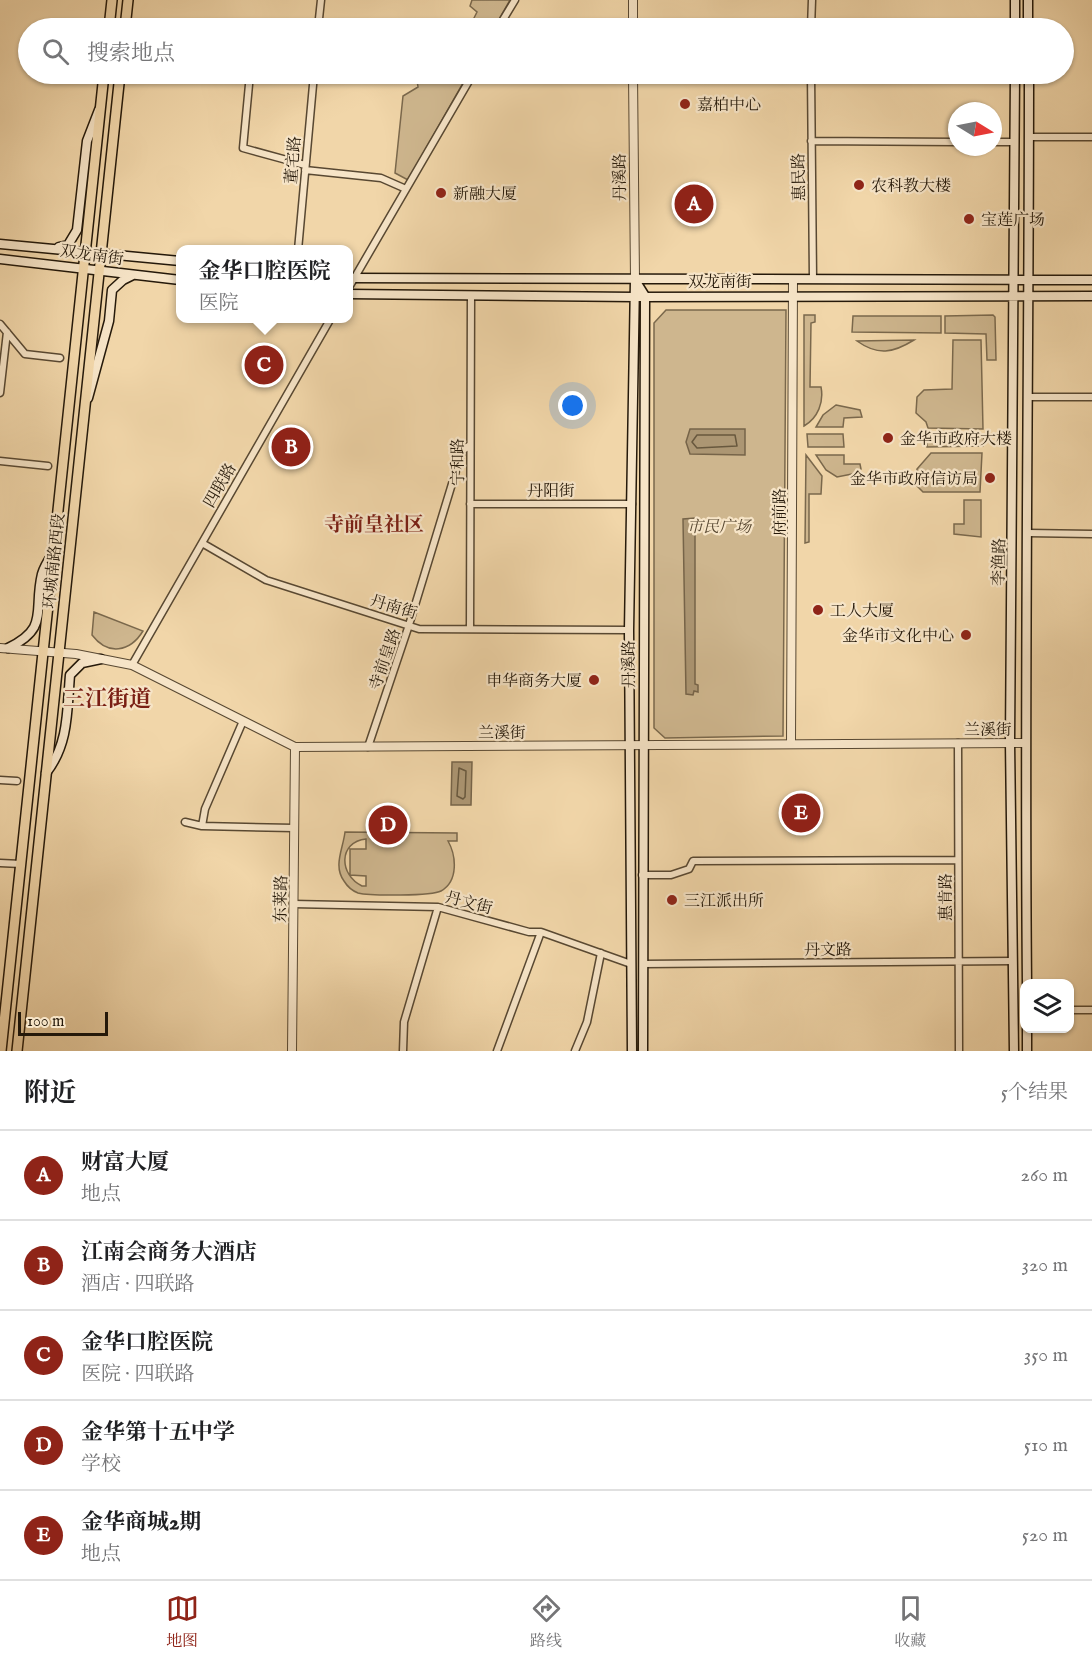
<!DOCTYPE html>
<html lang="zh">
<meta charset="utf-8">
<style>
body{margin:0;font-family:"IM FELL English","Noto Serif SC",serif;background:#f6f6f6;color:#202124}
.controls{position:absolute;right:18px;bottom:18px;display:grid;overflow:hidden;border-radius:12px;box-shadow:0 2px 4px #0004}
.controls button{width:54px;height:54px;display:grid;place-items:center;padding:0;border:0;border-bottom:2px solid #e0e0e0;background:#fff;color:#202124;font:30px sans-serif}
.compass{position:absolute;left:948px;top:102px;width:54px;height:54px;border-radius:50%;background:#fff;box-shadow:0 2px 4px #0004;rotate:100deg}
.scale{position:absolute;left:18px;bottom:15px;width:90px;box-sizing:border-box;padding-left:6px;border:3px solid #25190a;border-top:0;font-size:16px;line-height:21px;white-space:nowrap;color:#25190a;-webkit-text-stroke:4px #f6e4c7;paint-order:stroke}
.you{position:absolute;left:573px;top:406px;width:21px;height:21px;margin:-15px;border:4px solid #fff;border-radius:50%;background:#1a73e8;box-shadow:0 0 0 9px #1a73e833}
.badge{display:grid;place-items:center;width:39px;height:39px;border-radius:50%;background:#8f2418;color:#fff;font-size:20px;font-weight:700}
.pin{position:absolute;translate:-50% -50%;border:3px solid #fff;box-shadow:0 2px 6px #0006}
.popup{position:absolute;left:176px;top:245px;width:177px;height:78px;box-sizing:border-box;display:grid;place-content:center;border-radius:12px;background:#fff;filter:drop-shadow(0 2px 4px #0005);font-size:20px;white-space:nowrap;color:#757577}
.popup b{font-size:22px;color:#202124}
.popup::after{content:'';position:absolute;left:50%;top:100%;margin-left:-12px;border:12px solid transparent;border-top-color:#fff}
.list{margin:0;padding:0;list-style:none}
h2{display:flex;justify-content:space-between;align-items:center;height:78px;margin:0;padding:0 24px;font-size:26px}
h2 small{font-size:20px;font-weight:400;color:#757577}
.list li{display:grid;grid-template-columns:39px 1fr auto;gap:18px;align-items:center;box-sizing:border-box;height:90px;padding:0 24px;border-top:2px solid #e0e0e0}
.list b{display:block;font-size:22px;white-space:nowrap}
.list p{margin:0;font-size:20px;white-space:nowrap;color:#757577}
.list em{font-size:20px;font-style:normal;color:#757577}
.icon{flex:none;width:33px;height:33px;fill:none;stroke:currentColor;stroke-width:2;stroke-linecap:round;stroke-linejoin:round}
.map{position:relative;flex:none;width:1092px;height:1051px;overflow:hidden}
.search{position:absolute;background:#fff;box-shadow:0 2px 4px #0004;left:18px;right:18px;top:18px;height:66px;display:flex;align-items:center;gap:15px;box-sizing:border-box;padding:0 21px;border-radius:33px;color:#757577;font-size:22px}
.sheet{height:528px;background:#fff}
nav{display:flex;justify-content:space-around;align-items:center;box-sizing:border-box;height:84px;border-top:2px solid #e0e0e0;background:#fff;font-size:16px;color:#757577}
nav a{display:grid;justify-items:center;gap:3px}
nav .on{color:#8f2418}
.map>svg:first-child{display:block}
</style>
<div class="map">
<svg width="1092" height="1051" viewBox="0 0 1092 1051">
<rect width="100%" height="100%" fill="#f1d6a9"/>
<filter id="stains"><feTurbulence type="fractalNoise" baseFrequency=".00333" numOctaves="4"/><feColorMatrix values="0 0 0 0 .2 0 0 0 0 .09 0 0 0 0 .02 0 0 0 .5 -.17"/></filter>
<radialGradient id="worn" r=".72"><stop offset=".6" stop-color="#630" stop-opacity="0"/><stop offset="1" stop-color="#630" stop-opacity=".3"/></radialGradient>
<path fill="#ceb68e" stroke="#7a684c" stroke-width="1.5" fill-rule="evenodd" d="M472,0H510L494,28H469L477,12L470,6Z
M416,74H468L408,180L395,173L403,96L418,87Z
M666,310H786L783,736L665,738L654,728V323Z
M804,315H815V322L811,323L810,387H821C824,402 818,418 804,426Z
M993,315L995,317L996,360H987L986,334L945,333V316Z
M853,316H941V333L852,332Z
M914,340C893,353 878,356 857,341Z
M953,340H981L983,429L928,428L926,422L916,413L917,397L924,390L952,389Z
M836,405L860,410L862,417L844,418L843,427H816L823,415Z
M807,434H843L844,447H808Z
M984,434L983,446L927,447V435Z
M931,453H982L980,492H923L917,486V469Z
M806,455L822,476L821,494H809V542L805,543Z
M816,455H844V464H860L861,469L857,473L837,477L826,470Z
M964,500H981V537L954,534V524H964Z
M94,612L143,631C130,652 108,656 92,635Z
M345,832L457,833V841H448C456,855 459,881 441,891C432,896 370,896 358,893C353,891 347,886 344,881C333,866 343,849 345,832ZM366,839V849H350V875L366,876V886H362C339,875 338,842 366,839Z"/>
<path fill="#ac9673" stroke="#766449" stroke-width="1.5" d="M690,429H745V455L690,454L686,442Z
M695,518V684L698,685V692L694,691L693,695L686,694L683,519Z
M452,762H472L471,805H451Z"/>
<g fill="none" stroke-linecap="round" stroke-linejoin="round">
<path stroke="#68583e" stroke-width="1.5" d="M697,435H735L737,446L697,448L692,442Z
M459,768L466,771L465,797L463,799L457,796Z"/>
<g stroke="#584832" stroke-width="9">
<path id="minor" d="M142,28H150
M318,28L321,0
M498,28L515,0
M811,28L812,0
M250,74L243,148L305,165
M811,74L813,279
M1029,137H1092
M811,141L957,142
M993,142H1014
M305,170L381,178L406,189
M298,250L314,74
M348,289L473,74
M0,324L25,354L60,358
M0,393L7,332
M1029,397H1092
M0,461L48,466
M470,504H632
M1028,533L1092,534
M202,543L266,580L419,629L629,630
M470,629L471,295
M132,665L331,318
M958,743L959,1051
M368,747L409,625L462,451L470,445
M0,780L17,781
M185,822L202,826L294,828
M202,826L205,809L243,721
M0,863L21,864
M642,875H671L689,869L693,861L958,860
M293,904L438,907L529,932H541L631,964
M643,964L1013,961
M1070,1010H1092
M403,1051L404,1022L438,907
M497,1051L541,932
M575,1051L587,1022L601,953"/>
</g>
<g stroke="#584832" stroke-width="10">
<path id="tertiary" d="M633,0V28
M633,74L635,280
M0,648L76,654L132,665L295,747L1024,743
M791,744L793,280
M292,1051L295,747"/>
</g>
<g stroke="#25190a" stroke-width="11">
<path id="secondary" d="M1028,0V28
M1015,28V0
M0,244L180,261
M59,247L68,245L77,230L87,141L99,110
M0,259L180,280
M348,278L1092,280
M635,280L645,296L643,1051
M348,294L635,297L1092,296
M88,398L109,321L112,290L123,280L133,275
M8,648C50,628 33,611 42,574C44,567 49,559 53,553
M46,773C69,744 67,710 70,675L82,663L101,659
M1027,984C1024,680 1029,377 1029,74
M1027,1028V1051
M632,1051L629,630L635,280
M1014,1051L1010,742L1015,74"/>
</g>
<g stroke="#25190a" stroke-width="12">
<path id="primary" d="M109,28L112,0
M125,28L128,0
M1,1051L104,74
M17,1051L120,74"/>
</g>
<use href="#minor" stroke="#f6e4c7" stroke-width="6"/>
<use href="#tertiary" stroke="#f6e4c7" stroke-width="8"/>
<use href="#secondary" stroke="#f6e4c7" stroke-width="8"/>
<use href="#primary" stroke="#f1d6a9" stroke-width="9"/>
</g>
<g fill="#8f2418" stroke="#f6e4c7" stroke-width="2">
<circle cx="685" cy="104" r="6"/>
<circle cx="859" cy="185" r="6"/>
<circle cx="441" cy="193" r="6"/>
<circle cx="969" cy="219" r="6"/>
<circle cx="888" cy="438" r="6"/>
<circle cx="990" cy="478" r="6"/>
<circle cx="818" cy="610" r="6"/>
<circle cx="966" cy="635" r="6"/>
<circle cx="594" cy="680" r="6"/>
<circle cx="672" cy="900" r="6"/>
</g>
<g text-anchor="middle" stroke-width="4.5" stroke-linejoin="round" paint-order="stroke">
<g font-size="16" fill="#25190a" stroke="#f6e4c7" text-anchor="start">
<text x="697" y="110">嘉柏中心</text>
<text x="871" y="191">农科教大楼</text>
<text x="453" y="199">新融大厦</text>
<text x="981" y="225">宝莲广场</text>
<text x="900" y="444">金华市政府大楼</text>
<text x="978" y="484" text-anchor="end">金华市政府信访局</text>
<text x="830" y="616">工人大厦</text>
<text x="954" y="641" text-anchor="end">金华市文化中心</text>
<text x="582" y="686" text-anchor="end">申华商务大厦</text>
<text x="684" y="906">三江派出所</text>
</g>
<g font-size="16" fill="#25190a" stroke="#f6e4c7">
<text transform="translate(292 160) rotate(-85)" y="6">董宅路</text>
<text transform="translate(619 177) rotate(-90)" y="6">丹溪路</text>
<text transform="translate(798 177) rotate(-91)" y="6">惠民路</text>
<text transform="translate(92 254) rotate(8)" y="6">双龙南街</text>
<text x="720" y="287">双龙南街</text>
<text transform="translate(457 462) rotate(-90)" y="6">宁和路</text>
<text transform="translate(219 485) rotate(-60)" y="6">四联路</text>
<text x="551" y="496">丹阳街</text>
<text transform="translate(779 512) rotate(-90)" y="6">府前路</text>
<text transform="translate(53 561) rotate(-84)" y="6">环城南路西段</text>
<text transform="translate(998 562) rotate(-89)" y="6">李渔路</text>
<text transform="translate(394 606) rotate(17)" y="6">丹南街</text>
<text transform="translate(384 659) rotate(-71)" y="6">寺前皇路</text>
<text transform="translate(628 664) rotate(-90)" y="6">丹溪路</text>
<text x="988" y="735">兰溪街</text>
<text x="502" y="738">兰溪街</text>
<text transform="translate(945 897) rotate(-90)" y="6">惠肯路</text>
<text transform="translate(280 899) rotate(-89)" y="6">东莱路</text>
<text transform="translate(469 902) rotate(15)" y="6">丹文街</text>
<text x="828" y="955">丹文路</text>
</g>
<g font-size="16" font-style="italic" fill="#584832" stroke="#f6e4c7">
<text x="719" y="532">市民广场</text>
</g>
<g font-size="20" font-weight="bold" fill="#7a1f14" stroke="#f6e4c7">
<text x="374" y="531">寺前皇社区</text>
</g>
<g font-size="22" font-weight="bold" fill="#7a1f14" stroke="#f6e4c7">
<text x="107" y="706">三江街道</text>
</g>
</g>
<rect width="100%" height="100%" filter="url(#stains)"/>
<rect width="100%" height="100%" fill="url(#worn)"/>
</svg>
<div class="controls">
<button><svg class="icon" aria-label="layers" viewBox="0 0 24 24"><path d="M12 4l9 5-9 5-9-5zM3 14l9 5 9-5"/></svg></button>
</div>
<svg class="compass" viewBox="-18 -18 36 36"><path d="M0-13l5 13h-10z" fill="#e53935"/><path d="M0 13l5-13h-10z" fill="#757577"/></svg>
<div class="scale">100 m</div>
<div class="you"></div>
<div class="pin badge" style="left:694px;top:204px">A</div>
<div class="pin badge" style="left:291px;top:447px">B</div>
<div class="pin badge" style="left:264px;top:365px">C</div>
<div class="popup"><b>金华口腔医院</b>医院</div>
<div class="pin badge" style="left:388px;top:825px">D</div>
<div class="pin badge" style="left:801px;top:813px">E</div>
<div class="search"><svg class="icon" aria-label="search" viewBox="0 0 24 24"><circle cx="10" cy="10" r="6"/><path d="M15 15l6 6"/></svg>搜索地点</div>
</div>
<section class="sheet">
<h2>附近<small>5个结果</small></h2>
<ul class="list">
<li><span class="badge">A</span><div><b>财富大厦</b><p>地点</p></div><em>260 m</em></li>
<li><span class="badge">B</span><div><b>江南会商务大酒店</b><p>酒店 · 四联路</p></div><em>320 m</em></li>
<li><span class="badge">C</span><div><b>金华口腔医院</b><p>医院 · 四联路</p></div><em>350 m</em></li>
<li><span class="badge">D</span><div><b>金华第十五中学</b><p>学校</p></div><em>510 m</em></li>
<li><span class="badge">E</span><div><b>金华商城2期</b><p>地点</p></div><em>520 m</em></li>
</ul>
</section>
<nav>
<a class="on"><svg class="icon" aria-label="map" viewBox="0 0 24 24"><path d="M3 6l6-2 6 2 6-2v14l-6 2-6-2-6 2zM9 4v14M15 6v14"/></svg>地图</a>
<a><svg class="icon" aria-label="directions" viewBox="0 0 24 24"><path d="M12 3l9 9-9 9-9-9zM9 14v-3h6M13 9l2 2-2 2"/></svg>路线</a>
<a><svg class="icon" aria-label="saved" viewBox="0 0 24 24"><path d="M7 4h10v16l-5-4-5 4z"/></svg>收藏</a>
</nav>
